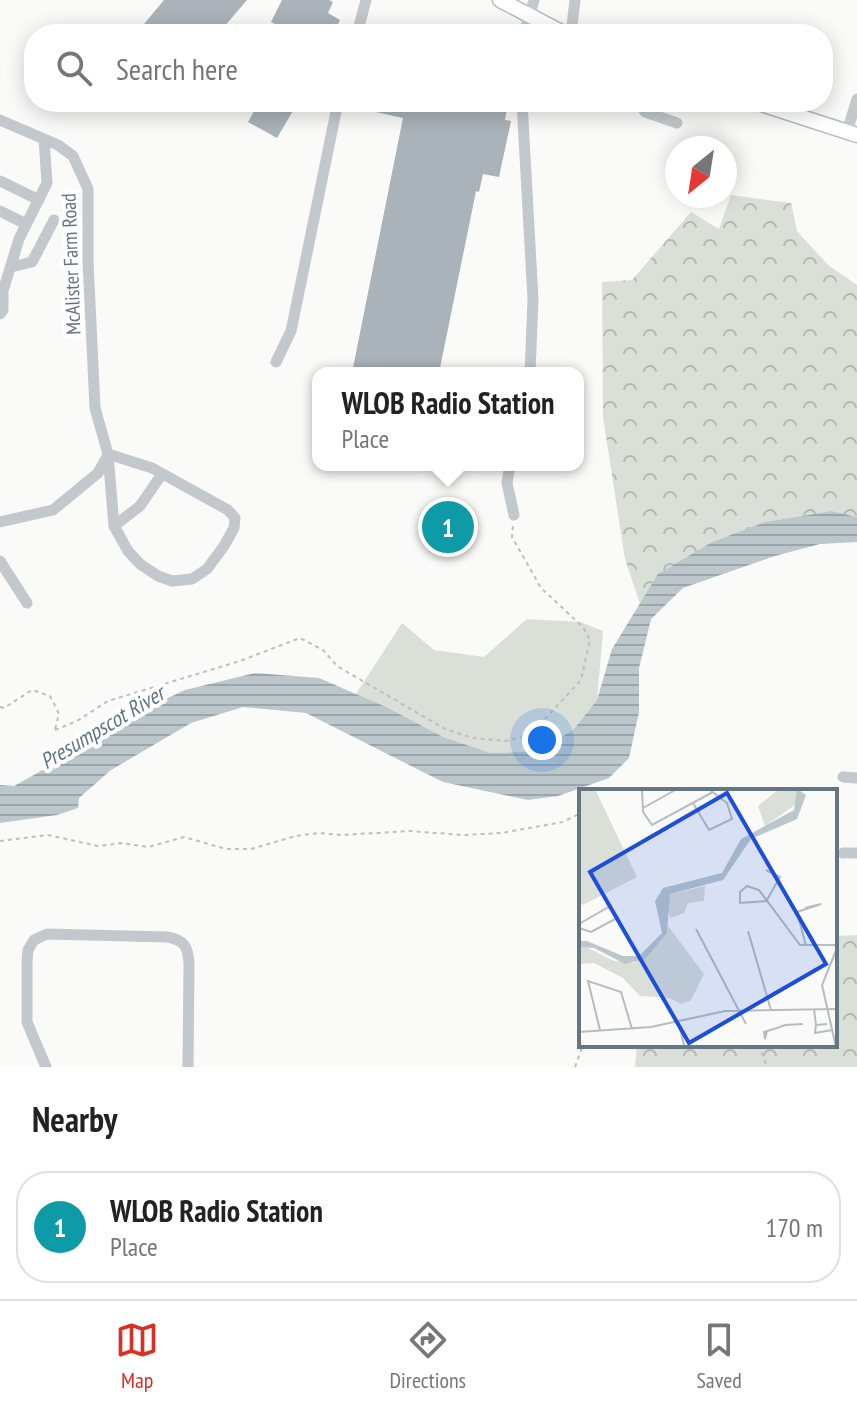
<!DOCTYPE html>
<style>
body{margin:0;font-family:"PT Sans Narrow",sans-serif;background:#f2f2f2;color:#222}
.compass{position:absolute;left:665px;top:136px;width:72px;height:72px;border-radius:50%;background:#fff;box-shadow:0 4px 20px #0003;rotate:210deg}
.you{position:absolute;left:542px;top:740px;width:28px;height:28px;margin:-20px;border:6px solid #fff;border-radius:50%;background:#1a73e8;box-shadow:0 0 0 12px #1a73e833}
.badge{display:grid;place-items:center;width:52px;height:52px;border-radius:50%;background:#d93025;color:#fff;font-size:26px;font-weight:700}
.pin{position:absolute;translate:-50% -50%;border:4px solid #fff;box-shadow:0 2px 8px #0006}
.popup{position:absolute;left:312px;top:367px;width:272px;height:104px;box-sizing:border-box;display:grid;place-content:center;border-radius:16px;background:#fff;filter:drop-shadow(0 2px 6px #0005);font-size:26px;white-space:nowrap;color:#767676}
.popup b{font-size:30px;color:#222}
.popup::after{content:'';position:absolute;left:50%;top:100%;margin-left:-16px;border:16px solid transparent;border-top-color:#fff}
.list{margin:0;padding:0;list-style:none}
h2{display:flex;justify-content:space-between;align-items:center;height:104px;margin:0;padding:0 32px;font-size:34px}
h2 small{font-size:26px;font-weight:400;color:#767676}
.list li{display:grid;grid-template-columns:52px 1fr auto;gap:24px;align-items:center;box-sizing:border-box;height:112px;margin:0 16px 16px;padding:0 16px;border:2px solid #e0e0e0;border-radius:32px}
.list b{display:block;font-size:30px;white-space:nowrap}
.list p{margin:0;font-size:26px;white-space:nowrap;color:#767676}
.list em{font-size:26px;font-style:normal;color:#767676}
.icon{flex:none;width:44px;height:44px;fill:none;stroke:currentColor;stroke-width:2;stroke-linecap:round;stroke-linejoin:round}
.map{position:relative;flex:none;width:857px;height:1067px;overflow:hidden}
.search{position:absolute;background:#fff;box-shadow:0 4px 20px #0003;left:24px;right:24px;top:24px;height:88px;display:flex;align-items:center;gap:20px;box-sizing:border-box;padding:0 28px;border-radius:32px;color:#767676;font-size:30px}
.sheet{height:232px;background:#fff}
nav{display:flex;justify-content:space-around;align-items:center;box-sizing:border-box;height:112px;border-top:2px solid #e0e0e0;background:#fff;font-size:22px;color:#767676}
nav a{display:grid;justify-items:center;gap:4px}
nav .on{color:#d93025}
.map>svg:first-child{display:block}
</style>
<div class="map">
<svg width="857" height="1067" viewBox="0 0 857 1067">
<defs>
<pattern id="forest-crowns" width="20" height="18" patternUnits="userSpaceOnUse" patternTransform="scale(2)"><rect width="20" height="18" fill="#dadfd7"/><path d="M2 6a3 3 0 1 1 6 0M12 15a3 3 0 1 1 6 0" fill="none" stroke="#b4b9b4"/></pattern>
<pattern id="water-rules" width="6" height="5" patternUnits="userSpaceOnUse" patternTransform="scale(2)"><rect width="6" height="5" fill="#bbc7cb"/><path d="M0 2.5h6" fill="none" stroke="#9ca6aa"/></pattern>
</defs>
<rect width="100%" height="100%" fill="#fafaf8"/>
<path fill="#dadfd7" d="M527,619L580,622L603,631L597,700L574,729L540,751L491,753L443,737L356,694L402,623L434,650L484,657Z"/>
<path fill="url(#forest-crowns)" d="M731,195L791,203L797,231L828,265L857,285V517L832,511L766,522L712,542L659,574L640,604L625,559L603,417L602,282L632,280L691,212L719,229Z
M857,935V1067H635L637,1045H835V936Z"/>
<path fill="url(#water-rules)" d="M832,511L857,517V542L820,544L775,556L683,588L651,619L639,668V712L629,758L609,778L558,796L528,800L443,782L306,713L243,707L191,723L111,770L79,798L78,808L57,815L0,823V785L14,786L66,757L127,717L185,690L255,673L319,678L386,707L443,737L491,753L540,751L574,729L597,700L612,649L658,574L712,542L765,522Z"/>
<path fill="#aab3b9" d="M164,0H247L218,34H156L144,24Z
M282,0H329L333,2L328,13L340,20L333,34H293L271,22Z
M259,102L297,104L277,138L248,122Z
M364,102L508,103L505,120L511,121L499,177L483,174L479,192L476,191L439,373H352L403,118L362,109Z
M458,506L469,533L436,542L426,513Z"/>
<g fill="none" stroke-linecap="round" stroke-linejoin="round">
<g stroke="#b5babe" stroke-width="17">
<path id="major" d="M500,0L565,34
M755,102L857,135"/>
</g>
<path stroke="#bbbfc2" stroke-width="2" stroke-dasharray="4 4" stroke-linecap="butt" d="M0,707L4,708L32,690L50,696L59,714L55,729
M55,730L77,721L108,701L240,661L300,638L323,650L337,666L445,729L473,738L506,741L530,735L581,680L590,640L583,627L541,588L512,537L513,524
M0,841L48,835L98,846L121,843L148,847L184,837L226,849H251L296,836L318,833L342,835L408,831L464,835L501,833L563,822L581,813
M759,1045L767,1067
M575,1067L583,1045"/>
<path stroke="#c3c8cc" stroke-width="11" d="M357,34L366,0
M524,34L534,0
M571,34L575,0
M522,102L533,299L530,373
M639,102L645,112L677,123
M0,120L58,145L73,156L88,189V261L95,408L108,454L114,526L128,551L140,564L158,576L172,581L192,579L207,569L224,546L234,528L235,518L228,510L152,468L108,454
M847,132L857,99
M0,181L39,200
M0,211L26,224
M11,267L32,262L54,220
M0,314L3,310V291L19,239L47,183L44,139
M276,362L291,331L338,102
M510,465L507,483L514,515
M0,522L53,510L98,473L108,455
M114,526L140,506L162,474
M0,561L27,603
M843,777L857,778
M843,853H857
M46,1067L27,1022V961L28,950L34,940L47,934L167,937C185,940 188,947 189,964L188,1067"/>
<use href="#major" stroke="#fff" stroke-width="14"/>
</g>
<g text-anchor="middle" stroke-width="8" stroke-linejoin="round" paint-order="stroke">
<g font-size="20" fill="#657683" stroke="#fff">
<text transform="translate(71 264) rotate(-92)" y="7">McAlister Farm Road</text>
</g>
<g font-size="22" font-style="italic" fill="#60757c" stroke="#fff">
<text transform="translate(102 727) rotate(-31)" y="8">Presumpscot River</text>
</g>
</g>
<g transform="translate(579 789)">
<rect width="258" height="258" fill="#fafaf8"/>
<path d="M126,97L125,112L109,114L105,124L92,129L87,118L91,105Z" fill="#dadfd7"/>
<path d="M0,0H16L58,88L4,116L0,111ZM200,0H218L220,13L186,37L179,17ZM89,137L125,185L112,211L102,215L90,209L61,207L44,189L15,174L0,175V158L5,157L35,172L55,174L88,144Z" fill="#dadfd7"/>
<path d="M218,0L227,6L218,30L172,50L144,91L91,105L88,144L66,170L46,175L15,159L0,158V152H8L44,167H60L83,144L76,112L84,99L143,84L162,50L215,21Z" fill="#bbc7cb"/>
<path fill="none" stroke="#b5bdc2" stroke-width="2" d="M63,0L64,23L73,36L134,3M114,14L130,41L153,30L148,14L130,0M64,19L98,0M187,81L201,88L188,111M188,112L161,114V103L168,97L180,101L221,156H258M226,119L242,115L218,123L227,157M0,135L33,116M0,139L12,143L40,128M117,140L167,235M169,142L192,221M235,220L237,236L248,235M99,232L105,256M237,236L236,244L253,241M21,241L9,192L42,203L53,240M188,242L186,250L185,243L188,242L198,239L206,236L224,235M0,243L72,238L146,222L258,220M225,258H250M257,258L243,196L258,159"/>
<path fill="#1d4ed8" fill-opacity="0.15" stroke="#1d4ed8" stroke-width="4" d="M148,4L247,175L110,254L11,83Z"/>
<rect width="258" height="258" fill="none" stroke="#657683" stroke-width="4"/>
</g>
</svg>
<svg class="compass" viewBox="-18 -18 36 36"><path d="M0-13l5 13h-10z" fill="#e53935"/><path d="M0 13l5-13h-10z" fill="#767676"/></svg>
<div class="you"></div>
<div class="pin badge" style="left:448px;top:527px;background:#0f9aa8">1</div>
<div class="popup"><b>WLOB Radio Station</b>Place</div>
<div class="search"><svg class="icon" aria-label="search" viewBox="0 0 24 24"><circle cx="10" cy="10" r="6"/><path d="M15 15l6 6"/></svg>Search here</div>
</div>
<section class="sheet">
<h2>Nearby<small></small></h2>
<ul class="list">
<li><span class="badge" style="background:#0f9aa8">1</span><div><b>WLOB Radio Station</b><p>Place</p></div><em>170 m</em></li>
</ul>
</section>
<nav>
<a class="on"><svg class="icon" aria-label="map" viewBox="0 0 24 24"><path d="M3 6l6-2 6 2 6-2v14l-6 2-6-2-6 2zM9 4v14M15 6v14"/></svg>Map</a>
<a><svg class="icon" aria-label="directions" viewBox="0 0 24 24"><path d="M12 3l9 9-9 9-9-9zM9 14v-3h6M13 9l2 2-2 2"/></svg>Directions</a>
<a><svg class="icon" aria-label="saved" viewBox="0 0 24 24"><path d="M7 4h10v16l-5-4-5 4z"/></svg>Saved</a>
</nav>
